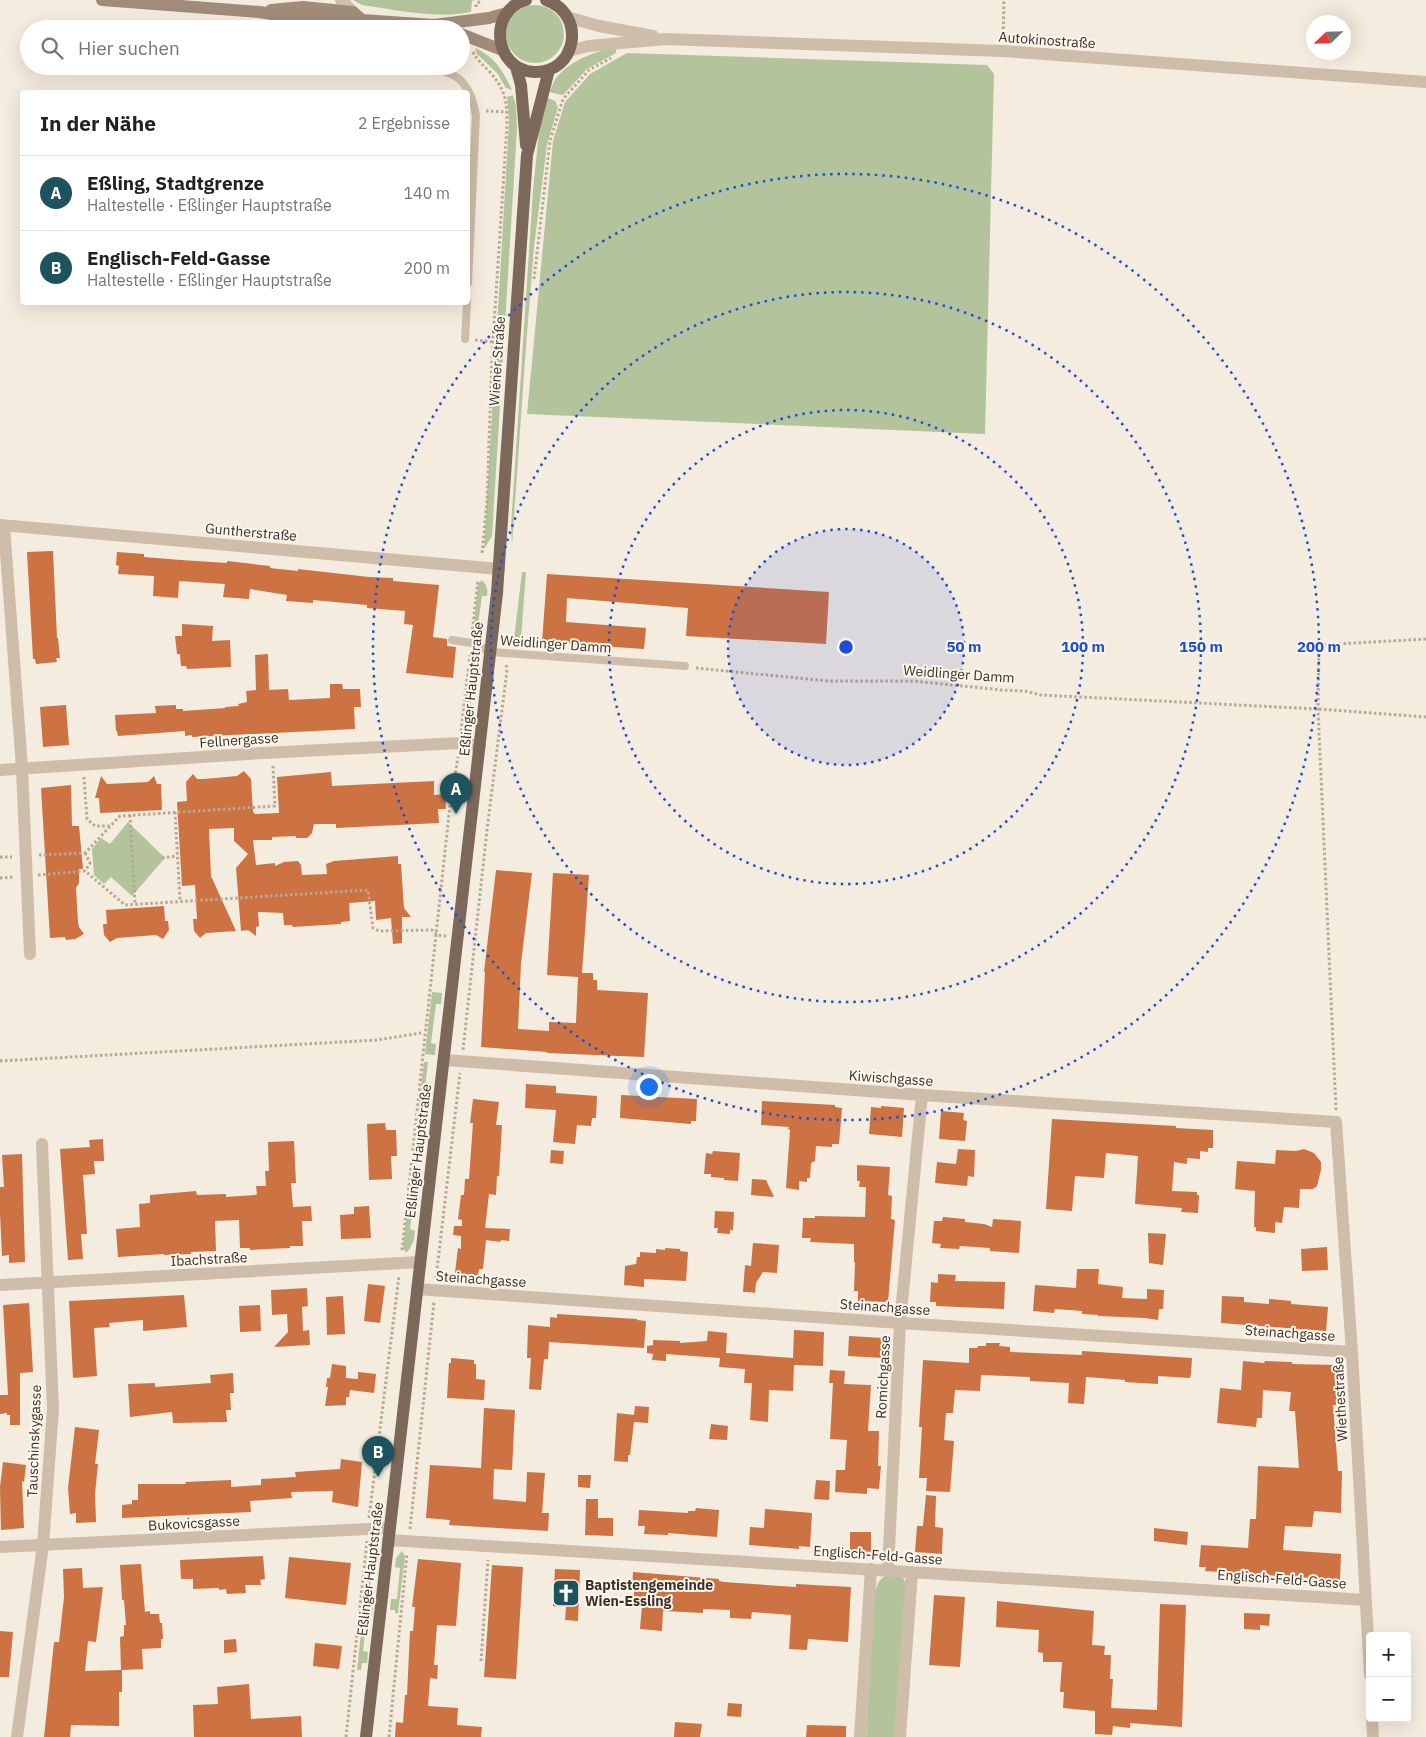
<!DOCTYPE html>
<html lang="de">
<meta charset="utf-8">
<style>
body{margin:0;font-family:"IBM Plex Sans",sans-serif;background:#f6f6f6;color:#202124}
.controls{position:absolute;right:15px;bottom:15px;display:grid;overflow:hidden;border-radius:5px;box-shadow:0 5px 20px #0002}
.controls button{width:45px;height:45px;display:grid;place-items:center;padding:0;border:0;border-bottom:1px solid #e0e0e0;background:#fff;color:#202124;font:25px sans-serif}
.compass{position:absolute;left:1306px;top:15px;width:45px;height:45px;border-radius:50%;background:#fff;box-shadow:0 5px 20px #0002;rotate:247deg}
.you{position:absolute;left:648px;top:1086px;width:18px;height:18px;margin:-12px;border:4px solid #fff;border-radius:50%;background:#1a73e8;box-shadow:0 0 0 8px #1a73e833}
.badge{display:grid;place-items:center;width:32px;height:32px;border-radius:50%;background:#1c535e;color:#fff;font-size:16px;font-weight:700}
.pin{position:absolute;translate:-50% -41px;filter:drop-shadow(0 1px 2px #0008)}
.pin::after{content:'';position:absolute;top:26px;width:18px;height:15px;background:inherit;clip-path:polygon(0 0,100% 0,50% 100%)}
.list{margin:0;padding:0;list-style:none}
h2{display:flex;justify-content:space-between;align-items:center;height:65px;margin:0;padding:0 20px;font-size:21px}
h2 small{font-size:16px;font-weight:400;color:#757577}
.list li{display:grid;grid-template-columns:32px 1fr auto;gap:15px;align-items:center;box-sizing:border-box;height:75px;padding:0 20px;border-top:1px solid #e0e0e0}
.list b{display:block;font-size:19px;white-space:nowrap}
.list p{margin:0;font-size:16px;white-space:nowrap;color:#757577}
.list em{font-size:16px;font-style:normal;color:#757577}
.icon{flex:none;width:28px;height:28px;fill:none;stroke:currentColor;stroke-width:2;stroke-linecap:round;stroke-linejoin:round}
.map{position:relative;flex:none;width:1426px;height:1737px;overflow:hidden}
.search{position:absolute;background:#fff;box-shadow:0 5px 20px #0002;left:20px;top:20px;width:450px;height:55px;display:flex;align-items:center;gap:12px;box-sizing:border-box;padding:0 18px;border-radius:28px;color:#757577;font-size:19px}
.panel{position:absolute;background:#fff;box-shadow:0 5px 20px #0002;left:20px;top:90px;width:450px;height:215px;border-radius:5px}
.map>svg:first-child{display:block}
</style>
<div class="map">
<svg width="1426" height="1737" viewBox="0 0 1426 1737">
<rect width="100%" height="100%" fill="#f4ecde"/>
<path fill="#b3c49c" d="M353,0H475L472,1L471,12C435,19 398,10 362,5Z
M506 34a29 29 0 1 1 58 0a29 29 0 1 1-58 0Z
M475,48C494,56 503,71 512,90L506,88L497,73L477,54Z
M616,48V53L587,69L564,94L561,95L549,92C552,88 553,82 556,78C571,60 595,51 616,48Z
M627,53L987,65L994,74L985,434L527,414L553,141L565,102L590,74Z
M513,95L516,105L517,128L492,536L484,549L509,122L507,97Z
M548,98L555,101L558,107L547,145L534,247L526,346L512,545L511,526L533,190L540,122Z
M522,572H526L521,640L514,639Z
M482,580C487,585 488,590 487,596H482L478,624L484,626L483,636H473L478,584Z
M471,655H476L475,667L480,668L478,679H473L470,708L465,707Z
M128,822L165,858L132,896L111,877L104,884L94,875L92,849L101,838L110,844Z
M432,992L442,993L441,1004H436L431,1043L436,1044L435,1055L425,1054Z
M424,1062H428L425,1088L430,1089L429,1100L424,1099L421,1124H417Z
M411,1179L421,1183L419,1194H414L410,1229L415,1231C414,1240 413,1246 406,1253L403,1247Z
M374,1543L379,1553L378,1564L373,1563L368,1603L373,1604L372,1616L367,1615L363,1651L368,1652L367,1663H362L361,1670H357L370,1549Z
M402,1551L405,1556L398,1613H395V1610H390L391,1599H397L400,1568L395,1567L396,1558Z
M886,1575H898L904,1579L906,1586L896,1737H866L875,1591L879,1581Z"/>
<path fill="#cd7243" d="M53,551L57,638H58L60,658H56L57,662L36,664L35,659H33L27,552Z
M117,552L144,554V557L181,560L227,563V561L270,566V568L298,571V569L369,577L393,578V581L439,585L433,637L447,639V646L456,647L453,678L406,673L413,625L404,624L405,611L367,608V605L313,600V603L286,601L287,595L250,589L249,599L223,597L225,584L179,581L178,598L153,596L154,576L118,574L119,566L116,565Z
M547,574L829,592L826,644L686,636L688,608L567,598L566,622L646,628L644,649L542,642Z
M182,624L213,626L212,641L230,640L231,667L187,669L186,666H181L180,654H177L175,636H182Z
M268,654L269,690L288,689L289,700L330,698V684H342L343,689H360L361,707H354L355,729L192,737V735L185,736V731L118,736L117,731H116L115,715L156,713L155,706L176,705V709H183V711L225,708V707L239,706L238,704L247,702L246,691L256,690L255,655Z
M66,705L69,745L43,747L40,707Z
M244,771L251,779L253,812L255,814L279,813L277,777L331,772L332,786L434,781V795L445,794L446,809H438L439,823L336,828V824H314L312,833L307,838H296V836L272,837V840H253L256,865L275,863V866L284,862L298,861L301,865L302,875L327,874L326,864L334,861L398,856V864H401L404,908L411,917H402V943L393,944L391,918L376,920L375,901L349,903L350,921L341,922V924L293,927L292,925H284L283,913L258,912L259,926L256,927V936L248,930L241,931L236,868L248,854L234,841V828L209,829L211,876L236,931L206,933L200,938L194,931L193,919H197L195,885L182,886L177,802L187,801L186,782L193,774L197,779H204L237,776Z
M101,776L107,784L148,782L154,776L157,784H161L162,810L100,813L99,798H95Z
M71,785L72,826H79L83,869H79V883L76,888L78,922L79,927L84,934L75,939L66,940L65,937L50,938L41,788Z
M496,870L532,873L521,963L518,1029L549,1031V1022L576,1023L578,977L547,975L553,873L589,875L582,973H593V980H597V990L648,993L644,1057L547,1053V1052L481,1047L485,972H484Z
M164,906L165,921H168L169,930L163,939L156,935L117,938L110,942L104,935L103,924H107L106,910Z
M526,1084L556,1086V1093L597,1096L596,1118H592L591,1126L577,1125L575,1144L553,1142L556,1110L525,1108Z
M621,1095L697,1099L696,1121H691V1124L620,1118Z
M473,1099L499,1102L496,1125H502L499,1176H497L496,1195L489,1194L485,1228L510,1229L509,1241L501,1240L500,1242L486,1240L483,1269H479L478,1276L455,1273L458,1248L461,1249V1236L453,1235L454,1226H462V1220L458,1219L461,1195H464L465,1179H469L473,1123H470Z
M762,1101L835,1105V1107L842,1108L839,1144H832V1147L816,1146L815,1161L811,1163L810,1178H807V1182L799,1181V1190L786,1188L790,1130L788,1129L789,1127L761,1125Z
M881,1106L904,1108L902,1137L869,1134L871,1107L881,1108Z
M941,1111L964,1113L963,1120L967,1121L965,1141L939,1139Z
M1052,1119L1176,1126V1128L1213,1130V1148H1208V1152L1200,1151V1159L1187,1158V1164L1174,1162L1172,1191L1197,1192V1195H1199L1198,1213L1181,1212L1182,1208L1135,1204L1138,1156L1106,1153L1104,1178L1075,1176L1072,1211L1046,1209Z
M385,1123L386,1130H396L397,1156H391L392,1179L369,1180L367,1124Z
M103,1139L104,1161H94L95,1174L83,1175L87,1234H81L83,1259L68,1260L60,1149L90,1147L89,1140Z
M294,1141L296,1183H291L293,1207L311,1206L312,1221H302L303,1246H290V1248L266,1249L250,1250V1248H240L239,1220L215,1221L216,1251L191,1252V1254L164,1255V1254L118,1257L116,1229L140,1227L139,1204L150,1203V1195L196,1191L197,1195L226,1194V1197L255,1195L257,1194L256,1186H266L265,1171H269L268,1142Z
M958,1149L975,1150L974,1177L968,1176L967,1186L935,1183L937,1162L956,1164Z
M1304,1149L1314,1153L1321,1162V1170L1317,1186L1313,1189H1300L1299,1208L1284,1207L1282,1223L1275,1222V1233L1256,1231V1227H1254L1255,1191L1235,1189L1237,1161L1275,1164L1276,1150L1296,1151Z
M551,1150L564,1151L563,1164L550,1163Z
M713,1151L740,1153L738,1181L724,1180V1178L711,1177V1174H704L706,1153L712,1154Z
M22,1154L25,1262L9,1263V1255L2,1256L0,1213V1187H4L2,1155Z
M857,1165L890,1167L888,1195L892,1196L891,1219L895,1220L888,1302L858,1301V1291H854L855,1262H854V1244L810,1242L811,1238H802L803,1218H815V1216L865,1217L866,1187H859L860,1181H857Z
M752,1179L766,1180L774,1197L751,1195Z
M369,1206L371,1238L341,1239L340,1215L354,1214V1207Z
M715,1211L734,1212L733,1230H730V1234L717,1233L718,1228H714Z
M943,1217L965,1219V1222L984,1224L992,1227L993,1219L1021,1221L1019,1253L990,1251V1248L960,1246L959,1249L940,1248L941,1244L932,1243L934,1221H942Z
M1148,1233L1166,1234L1163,1265L1149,1263Z
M753,1243L779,1245L777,1273L763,1272L756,1283L755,1293L750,1292L749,1294V1292H743L745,1265L751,1266Z
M1327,1247L1328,1270L1302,1271L1301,1249Z
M665,1248L680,1249V1251L688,1252L686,1281L644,1279V1287L624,1285L625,1266L636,1264L637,1257H640V1252L656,1253V1249L665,1250Z
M1077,1269H1099L1098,1284L1123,1287L1122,1298L1147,1299V1289L1164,1290L1163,1309H1159L1158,1320L1145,1318L1098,1316V1315L1082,1314V1311L1055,1309L1054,1313L1033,1311L1035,1285L1076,1288Z
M938,1274L956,1275L955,1281L1005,1282L1004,1309L936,1306V1302H930L931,1282L938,1283Z
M368,1284L385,1286L380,1323L364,1321Z
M307,1288L308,1306L302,1307L303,1331L309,1330L310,1345L274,1347L288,1332L287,1314L272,1315L271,1290Z
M184,1295L187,1327L143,1331V1320L109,1323L110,1327L94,1328L97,1376L73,1378L69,1301Z
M343,1296L345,1334L327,1335L326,1297Z
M1222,1296L1244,1297V1302L1269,1304V1299L1291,1301V1304L1328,1307L1326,1331L1221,1323Z
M29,1303L33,1372L20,1373V1425H10V1415H7V1413L0,1414V1395H8L3,1305Z
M260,1305L261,1331L240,1332L239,1306Z
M557,1314L637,1319V1320L646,1321L644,1348L549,1342L548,1359H544L541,1390L529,1389L531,1358H527L528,1325L550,1327V1317L557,1318Z
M794,1330L824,1332L823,1366L794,1365L793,1391L769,1390L768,1422L750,1420L752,1383H744L745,1369L719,1367L720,1358L666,1354V1361L652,1360L653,1354L647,1353V1346L653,1345V1340L680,1341V1343L707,1341L708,1331L727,1333L726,1353L793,1358Z
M849,1336L884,1338L883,1358L848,1356Z
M986,1343H1000L999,1346L1010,1347V1352L1082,1355V1351L1192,1358L1191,1373L1190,1378L1158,1376V1384L1125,1382V1380L1086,1377L1084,1404L1068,1403L1069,1383L1030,1381V1377L981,1375L980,1391L955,1390L953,1413H946L944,1440L954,1441L950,1492L926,1491L927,1478H919L922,1427H919L923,1360L969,1363V1348H977L978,1346H986Z
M451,1358L474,1360V1364H476V1379L485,1380L484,1400L447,1398L449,1363H451Z
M1243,1361L1264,1363L1265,1361L1292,1362V1364L1337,1365L1336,1405H1333L1338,1471H1342L1341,1513L1314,1511L1312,1527L1285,1526L1283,1550L1341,1554L1340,1580L1205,1571L1206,1567H1199L1201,1545L1248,1548L1250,1519H1256L1258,1466L1299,1468L1295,1411H1289L1291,1392L1263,1390L1262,1418H1257L1256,1427L1217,1423L1220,1388L1241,1390Z
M332,1364L346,1366V1378L358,1379V1372L376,1374L374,1393L350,1390L349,1397H346V1405L325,1406L328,1387H326L327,1378H330Z
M830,1370L845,1371L844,1384L871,1385L868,1431H879L878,1466H881L879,1489L867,1488V1494L835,1492L836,1470H845L847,1440L830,1439L833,1383H829Z
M233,1373L234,1393H230L231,1410H226L227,1422L173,1423L172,1412L130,1417L128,1384L155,1383V1387L211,1383L210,1375Z
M635,1406L649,1407L648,1423L634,1422L630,1455H628V1462L614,1461L617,1413L634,1415Z
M484,1408L515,1410L512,1470L494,1469L493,1499L526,1502L527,1472L545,1473L542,1513H549L548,1531L449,1525L450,1520L426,1518L430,1465L481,1468Z
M711,1424L728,1426L727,1440L709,1439Z
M75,1427L99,1430L95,1464H98L95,1494L96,1522L76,1523V1513L70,1514L68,1488Z
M341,1459L362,1462L358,1507L332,1502L333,1491L291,1492L292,1498L250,1501L251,1512L122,1518V1505L132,1504V1500H138V1484H186L185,1482L231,1480V1487L261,1485V1479L296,1477L295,1472L340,1469Z
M3,1462L26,1465L24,1482L22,1481L24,1528L1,1530L0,1487Z
M578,1475H591L590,1488L578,1487Z
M816,1480L830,1481L829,1500L814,1499Z
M926,1495L936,1496L935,1527L943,1528L942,1554L915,1552L917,1526H923Z
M586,1499H598V1518H613V1536L585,1535Z
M696,1508L719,1510L717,1537L668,1533V1535L644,1534L645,1526H638L639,1510L688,1513V1511H695Z
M765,1509L812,1513L810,1547L799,1546V1549L749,1545L750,1527L764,1528Z
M1154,1528L1188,1532L1187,1545L1154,1541Z
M850,1532H871V1552L850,1550Z
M263,1556L265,1579L260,1580L261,1585H245L246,1593L227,1594L226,1589L219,1590V1588L193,1589V1579H181L180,1560Z
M289,1557L351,1563L346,1605L285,1598Z
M418,1559L461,1563L456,1626L437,1625L434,1665H438L437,1679L430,1678L428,1706L458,1708L457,1725L482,1727L481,1737H395L396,1722L403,1723L405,1695H407L410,1631H413L415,1607H412Z
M141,1564L145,1612L150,1611V1614H159L160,1623H162L163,1639H161V1648L142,1649L143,1669L122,1670V1692H119V1726L71,1725L70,1737H44L54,1642H59L64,1597L63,1569L82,1568L83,1588L103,1587L96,1642L88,1641L85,1671L121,1670L120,1637L124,1636V1625H126L124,1600H122L120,1565Z
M492,1565L523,1567L516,1679L484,1677Z
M555,1569L580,1570L578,1621L565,1620L566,1607L553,1606Z
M633,1572L719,1579V1581L724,1582L796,1587V1584L851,1587L848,1642L808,1639L807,1650L789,1649L791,1615L752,1612L751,1619L730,1618V1610L703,1609V1613L663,1611L662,1631L640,1629L642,1605L634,1604V1591H632Z
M934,1595L965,1597L960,1667L929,1665Z
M997,1601L1094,1611L1092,1645L1105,1646L1104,1655H1111L1110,1679H1113L1111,1708L1157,1710L1160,1604L1186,1605L1182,1727L1130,1723V1728L1113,1726L1112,1735L1095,1734V1711L1063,1708L1064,1692H1060L1062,1662H1043V1653L1038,1652L1039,1630L996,1627Z
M1244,1613L1270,1614L1269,1626L1260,1625V1630L1244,1629Z
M0,1631L13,1632L9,1677H0Z
M236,1639L237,1652L224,1653V1640Z
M315,1643L342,1646L339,1669L313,1666Z
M249,1684L251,1719L301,1716L302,1737H194L193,1705L218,1704L217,1687Z
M728,1703L742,1704L741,1717L727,1716Z
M675,1722L702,1724L700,1737H674Z
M807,1725L846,1726V1737H806Z"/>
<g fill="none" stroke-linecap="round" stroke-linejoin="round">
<path stroke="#b9a793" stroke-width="3" stroke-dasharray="2.5 2.5" stroke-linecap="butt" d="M476,7V4L482,0
M1003,39L1004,0
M473,52C477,60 483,65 489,71C506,90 507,101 507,126L492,356L487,500L482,554
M486,111L507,112
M534,279L550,141L563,99L589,70L611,58
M475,340L494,342
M472,634L478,580
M696,668L828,681H914L1001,690L1025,691L1041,695L1318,709L1426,717
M461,731L470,655
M84,777L87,819L95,826H110
M175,812L180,900
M130,815L135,904
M85,853L90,863L85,871
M39,855L85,853L120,816L275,806L273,766
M0,857H12
M162,858L177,856
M38,875L85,871L125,905L368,890L373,928L379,931L432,930L437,935L446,936
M0,878L14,877
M463,1050L487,830L507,670L506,664
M0,1061L377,1040L421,1033
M1336,1110L1318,709L1319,645L1426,639
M402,1250L450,805L458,757
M436,1278L460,1073
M369,1518L399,1276
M410,1529L434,1302
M481,1661L488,1560
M346,1737L367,1541
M389,1737L407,1553"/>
<path stroke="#cdbda9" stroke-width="8" d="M382,66C427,73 467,56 476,116L468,283
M465,339L467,302
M452,640L471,643L491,652L685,666"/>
<path stroke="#cdbda9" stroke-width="12" d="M341,0L353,12
M567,17L599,26L653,36
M568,51L589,46L665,39L1003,51L1426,82
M0,525L499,569
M4,526L22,768L30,954
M0,770L263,753L460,743L480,746
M445,1060L922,1095L1336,1122L1352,1352L1370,1675
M0,1285L420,1262
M417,1289L900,1323L1352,1352
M388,1540L1366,1600
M0,1547L389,1528
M888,1570L900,1323L922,1095
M1372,1718L1373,1737
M17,1737L43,1545L53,1409L42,1144
M860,1737L871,1569
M900,1737L912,1572"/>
<path stroke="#a18c7a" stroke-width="12" d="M102,0L260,12L288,17L351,21L362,20L434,25L489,18L507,13
M271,10L303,7L353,12L362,20
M461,34L502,50"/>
<path stroke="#7c6859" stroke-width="12" d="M526,0C487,11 494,70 534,72C577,74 587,14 546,0
M516,67L521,85L526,145
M366,1737L497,593L527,155L549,70"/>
</g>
<circle cx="846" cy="647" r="118" fill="#1d4ed8" fill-opacity=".12"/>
<g fill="none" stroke="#1d4ed8" stroke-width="2.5" stroke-dasharray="2.5 5">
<circle cx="846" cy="647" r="118"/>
<circle cx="846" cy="647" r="237"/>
<circle cx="846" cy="647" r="355"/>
<circle cx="846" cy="647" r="473"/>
</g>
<defs>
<g id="church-square" transform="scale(1.4375)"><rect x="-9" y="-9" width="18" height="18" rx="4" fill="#1c535e" stroke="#fbf5eb"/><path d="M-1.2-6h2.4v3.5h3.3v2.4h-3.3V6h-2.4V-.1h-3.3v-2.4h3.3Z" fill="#fff"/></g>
</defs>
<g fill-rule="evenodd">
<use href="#church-square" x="566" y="1593"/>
</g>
<g text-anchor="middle" stroke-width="4" stroke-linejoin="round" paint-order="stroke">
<g font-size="14" fill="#3a3029" stroke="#fbf5eb">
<text transform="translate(1047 40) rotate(4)" y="5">Autokinostraße</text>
<text transform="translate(497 361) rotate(-86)" y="5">Wiener Straße</text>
<text transform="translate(251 532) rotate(5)" y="5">Guntherstraße</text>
<text transform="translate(556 644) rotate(4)" y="5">Weidlinger Damm</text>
<text transform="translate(959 674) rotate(4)" y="5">Weidlinger Damm</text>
<text transform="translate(471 689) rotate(-84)" y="5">Eßlinger Hauptstraße</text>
<text transform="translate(239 740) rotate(-4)" y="5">Fellnergasse</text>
<text transform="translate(891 1078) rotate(4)" y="5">Kiwischgasse</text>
<text transform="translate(418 1151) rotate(-83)" y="5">Eßlinger Hauptstraße</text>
<text transform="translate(209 1259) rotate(-3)" y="5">Ibachstraße</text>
<text transform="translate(481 1279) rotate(4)" y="5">Steinachgasse</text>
<text transform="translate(885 1307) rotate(4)" y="5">Steinachgasse</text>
<text transform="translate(1290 1333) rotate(4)" y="5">Steinachgasse</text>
<text transform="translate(883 1377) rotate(-87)" y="5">Romichgasse</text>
<text transform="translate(1340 1399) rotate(-93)" y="5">Wiethestraße</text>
<text transform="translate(34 1441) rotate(-88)" y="5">Tauschinskygasse</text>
<text transform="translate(194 1523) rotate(-3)" y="5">Bukovicsgasse</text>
<text transform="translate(878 1555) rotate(4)" y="5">Englisch-Feld-Gasse</text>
<text transform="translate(370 1569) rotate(-83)" y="5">Eßlinger Hauptstraße</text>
<text transform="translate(1282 1579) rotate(4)" y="5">Englisch-Feld-Gasse</text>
</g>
<g font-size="14" font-weight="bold" fill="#3a3029" stroke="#fbf5eb" text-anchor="start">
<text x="585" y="1590">Baptistengemeinde<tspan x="585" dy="16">Wien-Essling</tspan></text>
</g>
</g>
<circle cx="846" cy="647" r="8" fill="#1d4ed8" stroke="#fbf5eb" stroke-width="2.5"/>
<g font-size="15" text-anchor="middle" font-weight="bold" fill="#1d4ed8" stroke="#fbf5eb" stroke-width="4" stroke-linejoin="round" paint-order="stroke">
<text x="964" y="652">50 m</text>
<text x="1083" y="652">100 m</text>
<text x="1201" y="652">150 m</text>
<text x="1319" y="652">200 m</text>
</g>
</svg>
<div class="controls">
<button>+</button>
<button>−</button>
</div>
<svg class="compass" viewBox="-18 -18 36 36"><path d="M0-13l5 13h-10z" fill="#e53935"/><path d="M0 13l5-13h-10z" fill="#757577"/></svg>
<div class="you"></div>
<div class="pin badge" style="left:456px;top:814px">A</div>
<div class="pin badge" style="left:378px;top:1477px">B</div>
<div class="search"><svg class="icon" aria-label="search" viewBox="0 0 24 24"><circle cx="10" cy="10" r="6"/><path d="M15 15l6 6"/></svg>Hier suchen</div>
<section class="panel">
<h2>In der Nähe<small>2 Ergebnisse</small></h2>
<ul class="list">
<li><span class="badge">A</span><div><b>Eßling, Stadtgrenze</b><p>Haltestelle · Eßlinger Hauptstraße</p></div><em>140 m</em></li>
<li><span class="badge">B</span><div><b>Englisch-Feld-Gasse</b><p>Haltestelle · Eßlinger Hauptstraße</p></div><em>200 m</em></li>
</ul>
</section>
</div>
